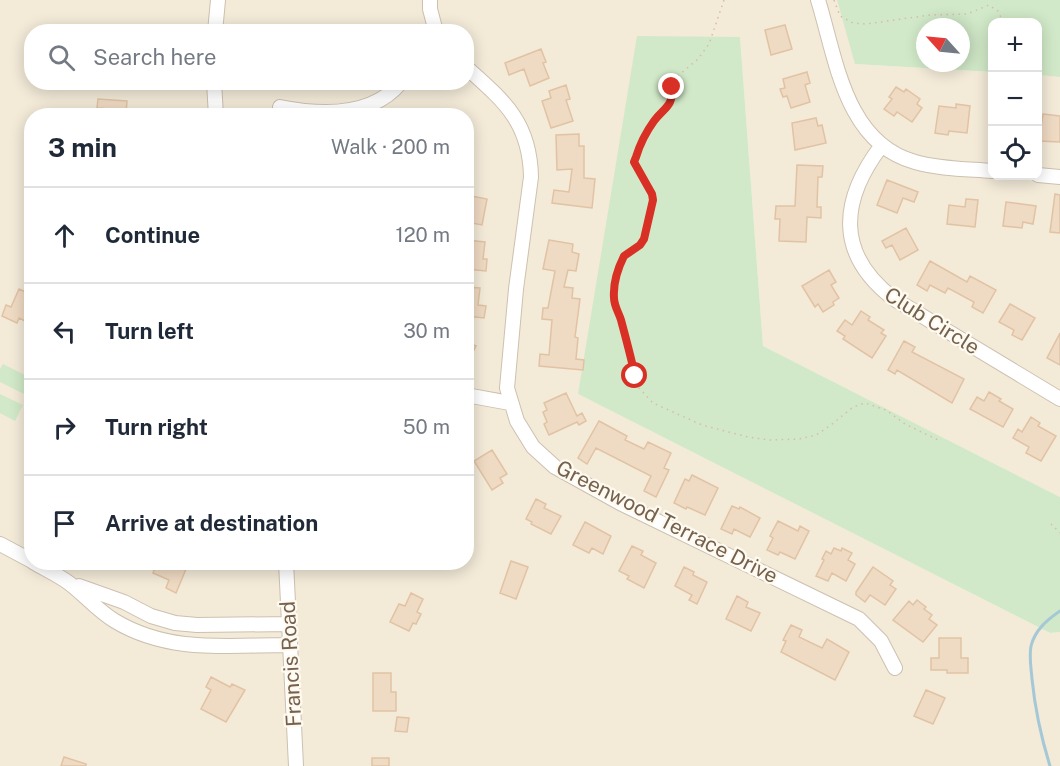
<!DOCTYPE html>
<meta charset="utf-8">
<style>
body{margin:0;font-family:"Public Sans",sans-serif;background:#f6f6f7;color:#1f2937}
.controls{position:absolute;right:18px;top:18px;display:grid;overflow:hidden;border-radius:12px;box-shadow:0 3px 15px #0003}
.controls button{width:54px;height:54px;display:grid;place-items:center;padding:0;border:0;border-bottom:2px solid #e0e1e3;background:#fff;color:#1f2937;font:30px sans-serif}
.compass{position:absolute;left:916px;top:18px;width:54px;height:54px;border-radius:50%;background:#fff;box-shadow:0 3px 15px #0003;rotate:297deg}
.stop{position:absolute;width:18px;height:18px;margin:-14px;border:4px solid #d93025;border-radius:50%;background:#fff}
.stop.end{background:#d93025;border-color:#fff;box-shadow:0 2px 6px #0008}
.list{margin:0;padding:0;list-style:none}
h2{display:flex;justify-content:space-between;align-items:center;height:78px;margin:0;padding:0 24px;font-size:26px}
h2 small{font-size:20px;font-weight:400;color:#747a83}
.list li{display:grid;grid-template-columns:39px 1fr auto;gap:18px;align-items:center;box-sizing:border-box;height:96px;padding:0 24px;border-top:2px solid #e0e1e3}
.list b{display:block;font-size:22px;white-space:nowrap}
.list em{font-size:20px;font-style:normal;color:#747a83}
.icon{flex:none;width:33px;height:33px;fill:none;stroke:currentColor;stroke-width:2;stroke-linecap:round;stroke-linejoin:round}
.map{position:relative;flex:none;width:1060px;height:766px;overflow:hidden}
.search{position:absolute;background:#fff;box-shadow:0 3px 15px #0003;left:24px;top:24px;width:450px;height:66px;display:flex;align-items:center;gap:15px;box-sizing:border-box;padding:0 21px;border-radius:24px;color:#747a83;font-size:22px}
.panel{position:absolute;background:#fff;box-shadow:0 3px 15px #0003;left:24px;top:108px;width:450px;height:462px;border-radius:24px}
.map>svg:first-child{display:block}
</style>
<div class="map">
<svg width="1060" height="766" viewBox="0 0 1060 766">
<rect width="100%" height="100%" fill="#fbf7ea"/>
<path fill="#f3ead8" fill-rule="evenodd" d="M0,0H837L856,64L992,72V176H1038V75L1060,77V497L763,346L740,37L578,394L1050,633L1060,632V766H0ZM32,32H466V82H32ZM32,116H466V562H32Z"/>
<path fill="#d1e9c8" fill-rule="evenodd" d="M837,0H1060V77L1038,75V22H992V72L855,64ZM925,27H961V63H925Z
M637,36L740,37L763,346L1060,497V632L1050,633L578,394Z
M3,364L31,378V388L28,396L0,382V369Z
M0,394L23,405L15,421L0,413Z"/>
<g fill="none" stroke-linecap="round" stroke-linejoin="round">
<path stroke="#a5c8d6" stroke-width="3" d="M1050,766C1041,737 1035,709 1032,679C1031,667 1029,657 1031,646C1035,630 1047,620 1060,611"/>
</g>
<path fill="#efdac3" stroke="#e1c3a4" stroke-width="1.5" d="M785,25L792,49L771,55L765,30Z
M541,49L546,62L543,63L549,78L530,86L524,69L509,75L505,63Z
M807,72L810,83L805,85L810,102L791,108L787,96L783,97L780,89L785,88L783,79Z
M566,85L570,99L566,100L573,121L551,128L542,101L551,98L549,91Z
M896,87L904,92L906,89L920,99L917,104L922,108L912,122L897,112L894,116L884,109L892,99L889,97Z
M98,99L127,101L126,113H119L120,116H107L108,109L97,108Z
M956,104L970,106L967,133L949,131L948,135L935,133L939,106L956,108Z
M1043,114L1060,116V142L1039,141Z
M816,118L818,126L822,125L826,143L795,150L792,123Z
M579,134V146H584V178L595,179L592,208L552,203L554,190L569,192L572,169L557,170L556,135Z
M797,165L823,166L822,177H818L817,207H821V218L807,217L806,242L779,241L780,219H775L776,206H795Z
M887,180L918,192L914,202L903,198L897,213L877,205Z
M1055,194L1060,195V233L1050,232Z
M466,195L487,199L482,225L466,222Z
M966,199L978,200L975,227L947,224L949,205L965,207Z
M1006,202L1036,206L1033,224L1023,222L1022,228L1003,226Z
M906,228L918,250L900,260L892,245L886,248L882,241Z
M466,240L485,242L483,259H487L486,271L466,269Z
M549,240L573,244L572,252L579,254L576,271L568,270L564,287L573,288L572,298L580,299L575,337L578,338L576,359L584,360L583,370L539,366L540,354L549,355L552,320L542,319L543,308H548L555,271L543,269Z
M930,261L967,282L970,276L996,290L983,313L972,307L974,302L948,288L945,293L930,285L927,291L917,285Z
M829,270L836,282L831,285L839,298L833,302L834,305L823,312L818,304L815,307L802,286Z
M466,287L480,288L478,305L486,306L484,318L466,316Z
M19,289L32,295V307L25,321L19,318L17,323L2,316L6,305L11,307Z
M1010,304L1035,318L1022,340L1012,335L1014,330L999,322Z
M861,311L870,317L868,320L884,330L881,333L886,336L872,358L843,339L845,336L837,331L845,320L852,325Z
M1060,333V365L1047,358Z
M904,341L915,347L912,352L964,379L952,403L897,370L895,374L888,370Z
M466,342L476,346L466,366Z
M989,392L1001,399L999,401L1013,409L1003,427L970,409L977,397L984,401Z
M566,393L577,416L582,413L586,421L579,425L577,422L549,435L544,424L547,422L543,412L547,410L544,403Z
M1031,417L1040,423L1038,426L1056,436L1041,461L1026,453L1029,447L1013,438L1018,429L1022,432Z
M599,421L627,436L625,440L644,449L648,442L671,453L664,468L669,470L656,497L644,491L651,476L596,448L587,464L578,458Z
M492,450L507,474L500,478L503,483L492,490L474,461Z
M692,475L718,488L705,515L687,507L686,509L674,503L685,479L689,481Z
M536,499L546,504L544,508L561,516L551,534L531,524L532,522L526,519Z
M732,506L739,509L740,507L760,518L750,537L734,529L732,534L721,529Z
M778,521L798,531L800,526L809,531L795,559L780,552L778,555L767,550L773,538L770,536Z
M585,522L611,536L603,554L592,548L589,553L573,545Z
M632,546L643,551L641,555L656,563L644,588L627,579L629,576L619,571Z
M834,548L841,551L842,548L852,553L848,560L855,564L846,581L832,573L828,581L816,576L824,560L822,559L826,551L831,554Z
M511,561L528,567L516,599L500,593Z
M157,562H189L176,593L166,588L169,580L153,573Z
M684,567L694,572L693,575L707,582L697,604L689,600L692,595L675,586Z
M873,567L893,581L890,585L896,589L885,605L870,595L865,602L856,595V592Z
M411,593L423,599L417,612L421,614L416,624L413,623L409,631L390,622L399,604L405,606Z
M737,596L748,602L746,607L760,613L751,631L726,619Z
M917,600L926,607L924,609L932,615L929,619L937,625L923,642L893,620L909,601L913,605Z
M791,625L802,630L799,637L822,648L827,639L849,652L835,680L781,652L786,641L783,640Z
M939,638H961V658H968V673H947V670H931V658H939Z
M373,673H391V692H396V711H373Z
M211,677L230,687L232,684L245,690L226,722L201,709L211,690L206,687Z
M926,690L945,698L933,724L914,716Z
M397,717L409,718L407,732L395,731Z
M64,757L86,764V766H61Z
M372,758H389V766H372Z"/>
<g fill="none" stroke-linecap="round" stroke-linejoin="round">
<g stroke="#cdc0b0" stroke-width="16">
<path id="minor" d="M430,0V9L436,32
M818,0C836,58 845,143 915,162C939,169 967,169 992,171
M215,32L218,0
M466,67C504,101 530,122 531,177L516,289L507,388L517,421L533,447L555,467L620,503L859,619L881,641L895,668
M214,82L216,116
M280,107C320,115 372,118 401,82
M882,145C840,200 835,254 894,299L1060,399
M1038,175L1060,177
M466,395L510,403
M0,544L32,561
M33,562C45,569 58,575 69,583C85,595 98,611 115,621C170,654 229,645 290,645
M286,562L296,766
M79,586L124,602L151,616L175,623L197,625L289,624"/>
</g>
<path stroke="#d5bea5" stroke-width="1.5" stroke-dasharray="1.5 4.5" stroke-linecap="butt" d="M724,0L709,44L698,59L673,80C669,89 675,99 667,108C664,111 659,114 656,117C647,128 640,143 636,157L634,162L652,194L653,200L644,239L640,245L624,256L620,263L614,300L620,319L624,337L629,346L639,388L653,403L702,425L748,437L769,440L799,439L816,435L831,425L853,407L865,403L886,410L905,424L940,441
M834,0L840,16L853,23L866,24L930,15L967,14L989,5L998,11L1003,22
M1051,524L1060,533"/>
<use href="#minor" stroke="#fff" stroke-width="14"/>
</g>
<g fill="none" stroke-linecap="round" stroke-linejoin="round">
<path stroke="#d93025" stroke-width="8" d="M635,376C631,357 626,339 621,320C619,313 614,306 614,298C613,284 618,268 624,256L640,245L644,239L653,200L652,194L634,162L636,157C640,144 646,132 654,121C664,107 673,108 672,87"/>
</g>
<g text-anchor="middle" stroke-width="4.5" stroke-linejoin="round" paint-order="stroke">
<g font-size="21" fill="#75614e" stroke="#fefaf0">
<text transform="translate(932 321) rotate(32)" y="7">Club Circle</text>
<text transform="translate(667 522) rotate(27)" y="7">Greenwood Terrace Drive</text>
<text transform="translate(291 664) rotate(-93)" y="7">Francis Road</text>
</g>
</g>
</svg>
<div class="controls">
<button>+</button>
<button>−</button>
<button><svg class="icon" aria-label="locate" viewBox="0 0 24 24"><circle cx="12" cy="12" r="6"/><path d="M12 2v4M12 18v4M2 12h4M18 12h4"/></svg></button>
</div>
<svg class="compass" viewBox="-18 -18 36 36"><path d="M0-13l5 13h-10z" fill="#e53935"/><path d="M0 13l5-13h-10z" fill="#747a83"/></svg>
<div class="stop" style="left:635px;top:376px"></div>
<div class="stop end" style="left:672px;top:87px"></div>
<div class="search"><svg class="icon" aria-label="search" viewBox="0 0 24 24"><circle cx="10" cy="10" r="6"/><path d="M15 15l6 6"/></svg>Search here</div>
<section class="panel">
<h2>3 min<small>Walk · 200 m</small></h2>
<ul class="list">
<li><svg class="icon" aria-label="ahead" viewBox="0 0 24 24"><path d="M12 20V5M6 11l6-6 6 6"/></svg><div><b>Continue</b></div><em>120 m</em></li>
<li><svg class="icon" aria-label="left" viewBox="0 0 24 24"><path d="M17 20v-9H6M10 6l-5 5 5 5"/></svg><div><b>Turn left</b></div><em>30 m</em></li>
<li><svg class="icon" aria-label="right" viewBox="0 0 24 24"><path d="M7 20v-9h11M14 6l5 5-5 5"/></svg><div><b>Turn right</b></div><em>50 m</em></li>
<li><svg class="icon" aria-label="arrive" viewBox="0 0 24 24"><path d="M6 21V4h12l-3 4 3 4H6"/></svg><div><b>Arrive at destination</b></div></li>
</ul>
</section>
</div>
